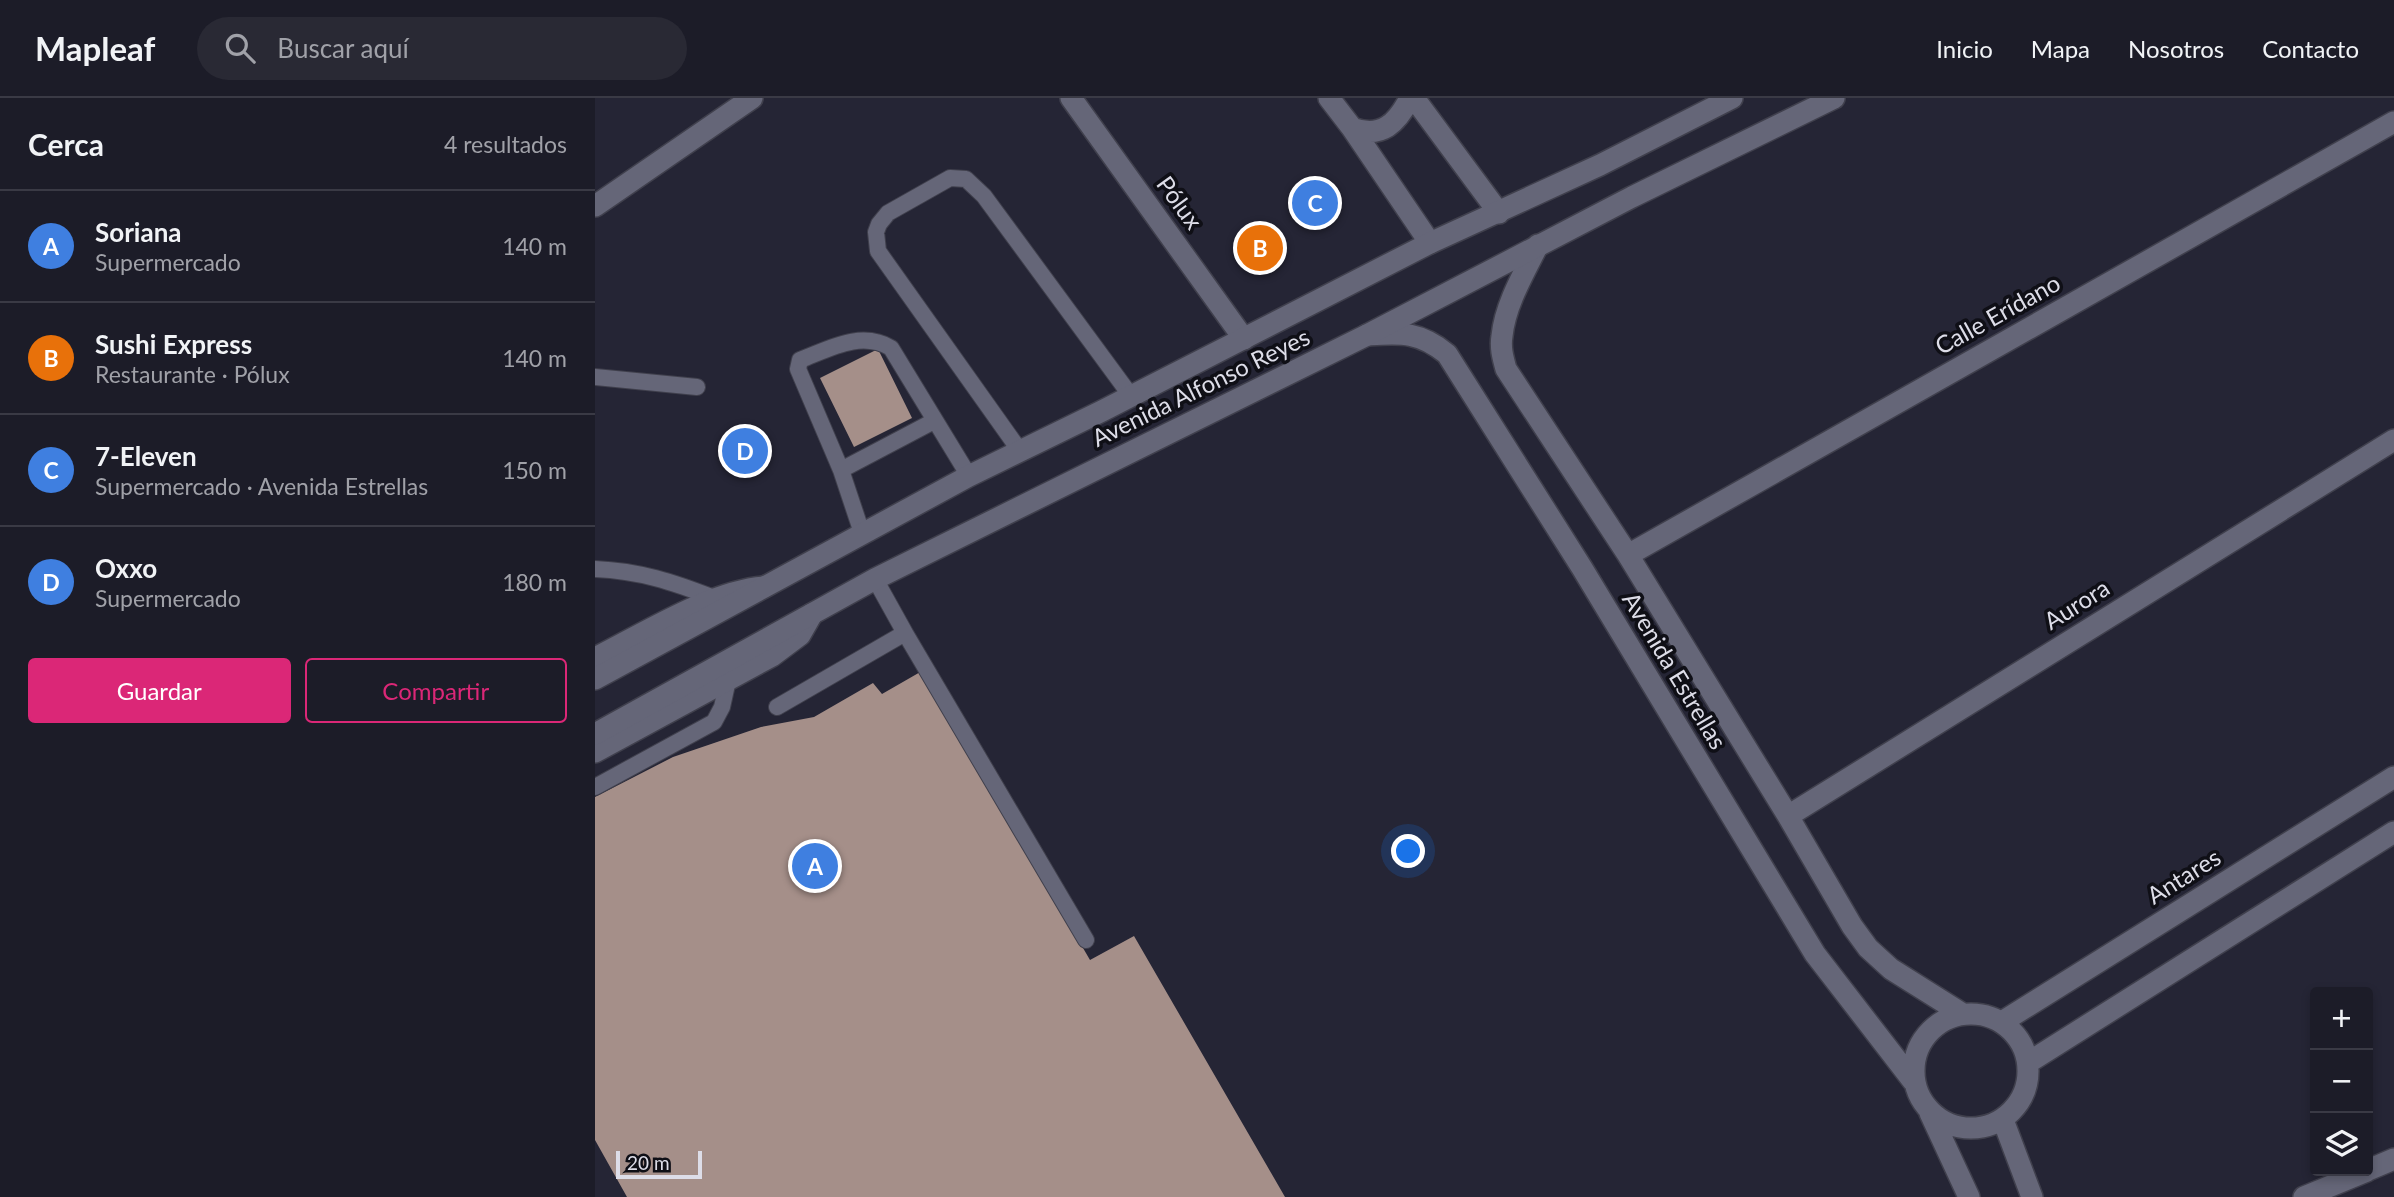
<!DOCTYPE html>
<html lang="es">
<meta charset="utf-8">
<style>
body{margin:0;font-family:Lato,sans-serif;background:#292934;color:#f1f3f6}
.controls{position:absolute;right:21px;bottom:21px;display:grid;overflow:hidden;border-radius:7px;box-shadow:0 4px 10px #0003}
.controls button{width:63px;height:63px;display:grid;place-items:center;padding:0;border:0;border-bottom:2px solid #3a3a45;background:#1c1c28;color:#f1f3f6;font:35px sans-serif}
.scale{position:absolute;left:21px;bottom:18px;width:86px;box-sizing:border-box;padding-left:7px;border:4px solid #dddde8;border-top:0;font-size:19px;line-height:24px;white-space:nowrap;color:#dddde8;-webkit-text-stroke:5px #0f0f16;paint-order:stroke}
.you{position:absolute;left:814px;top:754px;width:24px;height:24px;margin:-18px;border:5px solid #fff;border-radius:50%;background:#1a73e8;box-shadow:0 0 0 10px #1a73e833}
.badge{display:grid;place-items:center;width:46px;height:46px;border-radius:50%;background:#db2777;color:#fff;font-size:23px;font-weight:700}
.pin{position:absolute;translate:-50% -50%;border:4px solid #fff;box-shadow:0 2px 7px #0006}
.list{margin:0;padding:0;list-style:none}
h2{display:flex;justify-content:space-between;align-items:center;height:91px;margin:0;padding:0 28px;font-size:30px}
h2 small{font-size:23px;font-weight:400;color:#a0a1a8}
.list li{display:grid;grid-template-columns:46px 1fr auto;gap:21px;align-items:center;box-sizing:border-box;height:112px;padding:0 28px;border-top:2px solid #3a3a45}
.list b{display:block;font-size:26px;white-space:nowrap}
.list p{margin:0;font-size:23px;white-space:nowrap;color:#a0a1a8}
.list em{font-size:23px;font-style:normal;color:#a0a1a8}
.actions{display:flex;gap:14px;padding:21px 28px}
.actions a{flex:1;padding:16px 0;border:2px solid #db2777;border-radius:7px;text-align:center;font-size:24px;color:#db2777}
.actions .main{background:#db2777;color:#fff}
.icon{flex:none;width:38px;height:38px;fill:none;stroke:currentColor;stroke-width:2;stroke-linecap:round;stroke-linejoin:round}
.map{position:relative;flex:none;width:1799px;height:1099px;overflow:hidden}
header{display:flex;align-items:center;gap:42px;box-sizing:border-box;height:98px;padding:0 35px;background:#1c1c28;border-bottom:2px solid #3a3a45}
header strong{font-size:33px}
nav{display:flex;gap:38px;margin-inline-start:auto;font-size:24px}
.search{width:490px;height:63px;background:#292934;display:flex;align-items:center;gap:18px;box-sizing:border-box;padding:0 24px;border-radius:38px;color:#a0a1a8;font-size:26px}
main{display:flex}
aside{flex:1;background:#1c1c28}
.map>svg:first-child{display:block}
</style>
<header>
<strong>Mapleaf</strong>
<div class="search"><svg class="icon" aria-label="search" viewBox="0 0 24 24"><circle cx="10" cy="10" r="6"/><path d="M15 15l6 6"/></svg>Buscar aquí</div>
<nav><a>Inicio</a><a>Mapa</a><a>Nosotros</a><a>Contacto</a></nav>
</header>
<main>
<aside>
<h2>Cerca<small>4 resultados</small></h2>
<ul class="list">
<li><span class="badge" style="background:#3f7fe0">A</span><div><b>Soriana</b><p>Supermercado</p></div><em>140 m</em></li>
<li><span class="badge" style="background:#e8710a">B</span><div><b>Sushi Express</b><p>Restaurante · Pólux</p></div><em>140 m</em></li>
<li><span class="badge" style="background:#3f7fe0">C</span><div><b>7-Eleven</b><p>Supermercado · Avenida Estrellas</p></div><em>150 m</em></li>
<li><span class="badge" style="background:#3f7fe0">D</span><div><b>Oxxo</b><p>Supermercado</p></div><em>180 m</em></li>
</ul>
<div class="actions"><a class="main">Guardar</a><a>Compartir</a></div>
</aside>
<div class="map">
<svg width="1799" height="1099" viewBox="0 0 1799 1099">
<rect width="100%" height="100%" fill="#252535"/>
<path fill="#a58f89" d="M283,251L317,320L259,349L225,280Z
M327,573L495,862L539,838L690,1099H32L0,1042V699L78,659L166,629L219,619L278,585L287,596Z"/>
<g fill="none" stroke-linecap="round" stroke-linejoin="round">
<g stroke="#40404d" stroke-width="18">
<path id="service" d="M0,279L102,289
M425,353L283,153L281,134L284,126L293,115L355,80L371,81L389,98L536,298
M246,372L339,323
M267,435L246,372L203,271L205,262C234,251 266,232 296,250L374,378
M0,471C45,473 78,484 119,500
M310,535L491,842
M182,609L310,535L280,481
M0,689L119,624L127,609L133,582"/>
</g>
<g stroke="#40404d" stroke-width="24">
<path id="minor" d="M476,0L649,241
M734,0L757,30L835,145
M819,0L904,115
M757,30C787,41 802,25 815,0
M0,108L157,0
M943,147C929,175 910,207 907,238C905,250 908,260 911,271L1033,457L1193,718L1257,828L1273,850L1296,871L1366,915
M772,237C806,235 824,233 852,256L987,470L1220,856L1318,983
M1033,457L1799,24
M1193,718L1799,342
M1319 973a57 57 0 1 1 114 0a57 57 0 1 1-114 0Z
M1407,924L1799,679
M1434,964L1799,734
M1335,1015L1374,1099
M1408,1022L1437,1099
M1773,1072L1799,1061
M1709,1099L1772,1073"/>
</g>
<g stroke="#40404d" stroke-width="24">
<path id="tertiary" d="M0,560C48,536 116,493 169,489
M0,654L177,558L205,537L217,516"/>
</g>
<g stroke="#40404d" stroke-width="24">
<path id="secondary" d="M0,581L374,378L507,313L835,145L1005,67L1137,0
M0,636L280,481L772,237L1037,99L1239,0"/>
</g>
<use href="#service" stroke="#656678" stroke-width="16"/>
<use href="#minor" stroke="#656678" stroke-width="21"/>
<use href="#tertiary" stroke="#656678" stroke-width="21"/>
<use href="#secondary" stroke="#656678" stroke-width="21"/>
</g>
<g text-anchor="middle" stroke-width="7" stroke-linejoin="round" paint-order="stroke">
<g font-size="24" fill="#dddde8" stroke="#0f0f16">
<text transform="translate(584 105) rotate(54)" y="8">Pólux</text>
<text transform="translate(1403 217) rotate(-29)" y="8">Calle Erídano</text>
<text transform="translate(606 290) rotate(-26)" y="8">Avenida Alfonso Reyes</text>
<text transform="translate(1482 507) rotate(-32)" y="8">Aurora</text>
<text transform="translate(1079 573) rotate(59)" y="8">Avenida Estrellas</text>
<text transform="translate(1589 779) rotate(-32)" y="8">Antares</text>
</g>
</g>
</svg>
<div class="controls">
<button>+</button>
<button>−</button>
<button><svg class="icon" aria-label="layers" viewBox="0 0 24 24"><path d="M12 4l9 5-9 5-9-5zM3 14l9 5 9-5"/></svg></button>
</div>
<div class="scale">20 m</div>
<div class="you"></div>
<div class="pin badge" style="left:220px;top:768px;background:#3f7fe0">A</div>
<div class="pin badge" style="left:665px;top:150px;background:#e8710a">B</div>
<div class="pin badge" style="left:720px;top:105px;background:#3f7fe0">C</div>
<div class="pin badge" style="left:150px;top:353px;background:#3f7fe0">D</div>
</div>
</main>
